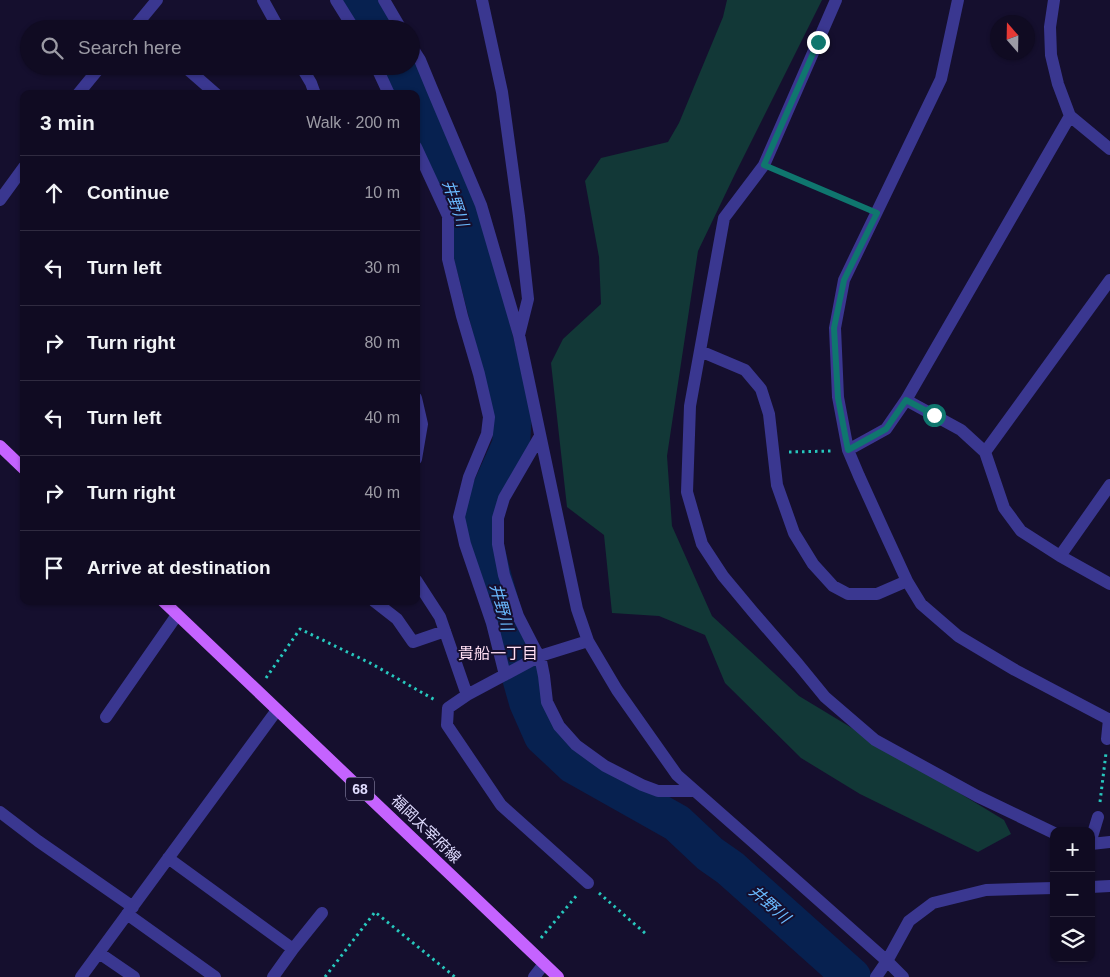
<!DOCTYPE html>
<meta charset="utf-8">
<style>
body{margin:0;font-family:Helvetica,"Noto Sans JP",sans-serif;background:#1e192f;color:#f1f3f6}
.controls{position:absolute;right:15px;bottom:15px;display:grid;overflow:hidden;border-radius:10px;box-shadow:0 1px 4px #0004}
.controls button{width:45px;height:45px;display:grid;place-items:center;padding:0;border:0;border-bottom:1px solid #302b40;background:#100b22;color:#f1f3f6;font:25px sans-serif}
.compass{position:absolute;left:990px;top:15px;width:45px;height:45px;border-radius:50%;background:#100b22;box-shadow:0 1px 4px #0004;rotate:340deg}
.stop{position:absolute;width:15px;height:15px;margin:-11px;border:4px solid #0f766e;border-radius:50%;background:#fff}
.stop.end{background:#0f766e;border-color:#fff;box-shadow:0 1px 5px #0008}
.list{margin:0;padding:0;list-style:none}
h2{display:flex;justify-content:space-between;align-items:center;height:65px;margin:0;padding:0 20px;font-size:21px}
h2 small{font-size:16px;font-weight:400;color:#9c9ba5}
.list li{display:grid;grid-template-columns:32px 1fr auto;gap:15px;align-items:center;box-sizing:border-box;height:75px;padding:0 20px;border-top:1px solid #302b40}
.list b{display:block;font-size:19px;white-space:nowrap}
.list em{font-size:16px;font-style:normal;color:#9c9ba5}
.icon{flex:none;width:28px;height:28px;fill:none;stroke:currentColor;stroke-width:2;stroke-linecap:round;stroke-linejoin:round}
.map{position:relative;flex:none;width:1110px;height:977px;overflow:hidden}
.search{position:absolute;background:#100b22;box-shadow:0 1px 4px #0004;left:20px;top:20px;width:400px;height:55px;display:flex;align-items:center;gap:12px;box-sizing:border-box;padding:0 18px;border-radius:28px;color:#9c9ba5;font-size:19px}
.panel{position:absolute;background:#100b22;box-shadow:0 1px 4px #0004;left:20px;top:90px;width:400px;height:515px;border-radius:10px}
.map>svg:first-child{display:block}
</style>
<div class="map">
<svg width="1110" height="977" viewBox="0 0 1110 977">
<rect width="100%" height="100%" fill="#150f2e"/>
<path fill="#123837" d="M727,0H822L735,174L698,251L667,456L672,526L712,616L799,696L1004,820L1011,834L978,852L860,794L801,758L725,683L705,635L659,616L612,613L604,535L567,507L551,363L563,339L601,304L599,257L585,181L601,158L668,142L679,123L723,17Z"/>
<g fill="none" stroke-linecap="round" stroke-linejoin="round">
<path stroke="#072150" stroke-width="38" d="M360,0L379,29
M402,66L413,94
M416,101L461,210L513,413L511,445L484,505L480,527L492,575L528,702L543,736L574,765L677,823L710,854L730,868L852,977"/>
<path stroke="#27c8be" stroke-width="3" stroke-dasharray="2.5 4" stroke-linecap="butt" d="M778,171L862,207
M789,452L833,451
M266,678L300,629L372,664L435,700
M1100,802L1106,753
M599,893L646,934
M541,938L577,895
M325,977L375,912L455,977"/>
<path stroke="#3a3790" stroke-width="12" d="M263,0L279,29
M336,0L354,29
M384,0L401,29
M482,0L502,92L519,216L528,299L519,335
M836,0L764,165L724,218L690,406L687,492L702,544L723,576L753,612L798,664L825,697L875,740L977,796L1054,833
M958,0L941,79L844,280L835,328L838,397L848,450L859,476L884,531L907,581L921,604L958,636L1015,670L1110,720
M1054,0L1050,27L1051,55L1058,84L1070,116L1110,149
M133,29L157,0
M411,46L420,60L432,89L481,205L519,335L577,609L588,641L617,690L677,775L797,881L887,961L903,977
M184,66L216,94
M301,66L311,83L315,94
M376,66L389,94
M78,94L101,66
M416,147L448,216V259L462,316L479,374L489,417L487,434L469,477L459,517L465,544L492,623L505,675
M0,200L24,167
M700,351L745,370L761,389L769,414L777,485L794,533L813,564L833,586L848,594H877L907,581
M416,398L422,424L416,426
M906,400L961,430L985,452L1004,508L1021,531L1060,556L1110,584
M540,436L504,498L498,518V544L504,575L518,616L536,651L540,656L544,676L547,702L559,726L576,745L605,766L642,785L658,791H695
M848,450L886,429L906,400L1070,116
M985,452L1110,280
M416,459L422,424
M1060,556L1110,485
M416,580L440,617L467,695
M374,601L397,619L413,642L445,631
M106,717L177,615
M1107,739L1109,719
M0,812L38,841L133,907
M1091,840L1098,817
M1091,844L1110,842
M168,858L293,949
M588,883L501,805L447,725L448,708L467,695L540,656L588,641
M1091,887L1110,886
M127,914L215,977
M99,953L134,977
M81,977L277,710
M273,977L293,949L322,913
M534,977L544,964
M876,977L887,961L909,921L933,903L986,890L1054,888"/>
<path stroke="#c563ff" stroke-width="12" d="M0,446L24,469
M163,601L558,977"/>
</g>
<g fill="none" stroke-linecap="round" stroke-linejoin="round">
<path stroke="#0f766e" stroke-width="6" d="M818,42L764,165L877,213L844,280L834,328L838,398L848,450L886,429L906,400L934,415"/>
</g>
<g text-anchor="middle" stroke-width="4" stroke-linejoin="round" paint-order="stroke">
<rect fill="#150f2e" stroke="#a39ec0" stroke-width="1" x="346" y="777.5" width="28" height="23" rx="4"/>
<g font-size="14" font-weight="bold" fill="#e0dcff">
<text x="360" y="794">68</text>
</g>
<g font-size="15" fill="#e0dcff" stroke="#150f2e">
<text transform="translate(426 829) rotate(44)" y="5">福岡太宰府線</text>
</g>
<g font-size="16" font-style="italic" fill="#6abaff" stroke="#150f2e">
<text transform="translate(456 203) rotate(71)" y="6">井野川</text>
<text transform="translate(502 607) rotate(75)" y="6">井野川</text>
<text transform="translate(770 904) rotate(41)" y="6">井野川</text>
</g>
<g font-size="16" fill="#ffdef3" stroke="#150f2e">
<text x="498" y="659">貴船一丁目</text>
</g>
</g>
</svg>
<div class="controls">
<button>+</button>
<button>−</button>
<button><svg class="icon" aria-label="layers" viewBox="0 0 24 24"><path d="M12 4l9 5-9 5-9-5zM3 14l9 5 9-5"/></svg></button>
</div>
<svg class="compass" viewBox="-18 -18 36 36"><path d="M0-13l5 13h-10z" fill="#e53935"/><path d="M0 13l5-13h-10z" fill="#9c9ba5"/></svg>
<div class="stop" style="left:934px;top:415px"></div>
<div class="stop end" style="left:818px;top:42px"></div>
<div class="search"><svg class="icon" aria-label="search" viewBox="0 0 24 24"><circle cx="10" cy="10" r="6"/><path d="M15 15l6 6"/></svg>Search here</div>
<section class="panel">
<h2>3 min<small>Walk · 200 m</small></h2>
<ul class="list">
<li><svg class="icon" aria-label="ahead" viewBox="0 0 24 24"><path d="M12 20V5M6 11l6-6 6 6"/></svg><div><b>Continue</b></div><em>10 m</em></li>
<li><svg class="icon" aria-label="left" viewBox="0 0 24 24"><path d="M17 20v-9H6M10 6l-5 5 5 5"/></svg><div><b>Turn left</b></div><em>30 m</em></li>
<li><svg class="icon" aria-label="right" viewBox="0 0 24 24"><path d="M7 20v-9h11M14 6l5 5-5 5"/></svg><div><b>Turn right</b></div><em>80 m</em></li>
<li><svg class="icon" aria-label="left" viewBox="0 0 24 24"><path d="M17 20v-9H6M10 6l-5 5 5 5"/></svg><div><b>Turn left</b></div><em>40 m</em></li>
<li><svg class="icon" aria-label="right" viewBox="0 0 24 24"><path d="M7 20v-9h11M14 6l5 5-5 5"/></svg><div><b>Turn right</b></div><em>40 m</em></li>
<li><svg class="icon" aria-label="arrive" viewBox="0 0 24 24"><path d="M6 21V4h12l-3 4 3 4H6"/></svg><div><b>Arrive at destination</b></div></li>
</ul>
</section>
</div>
